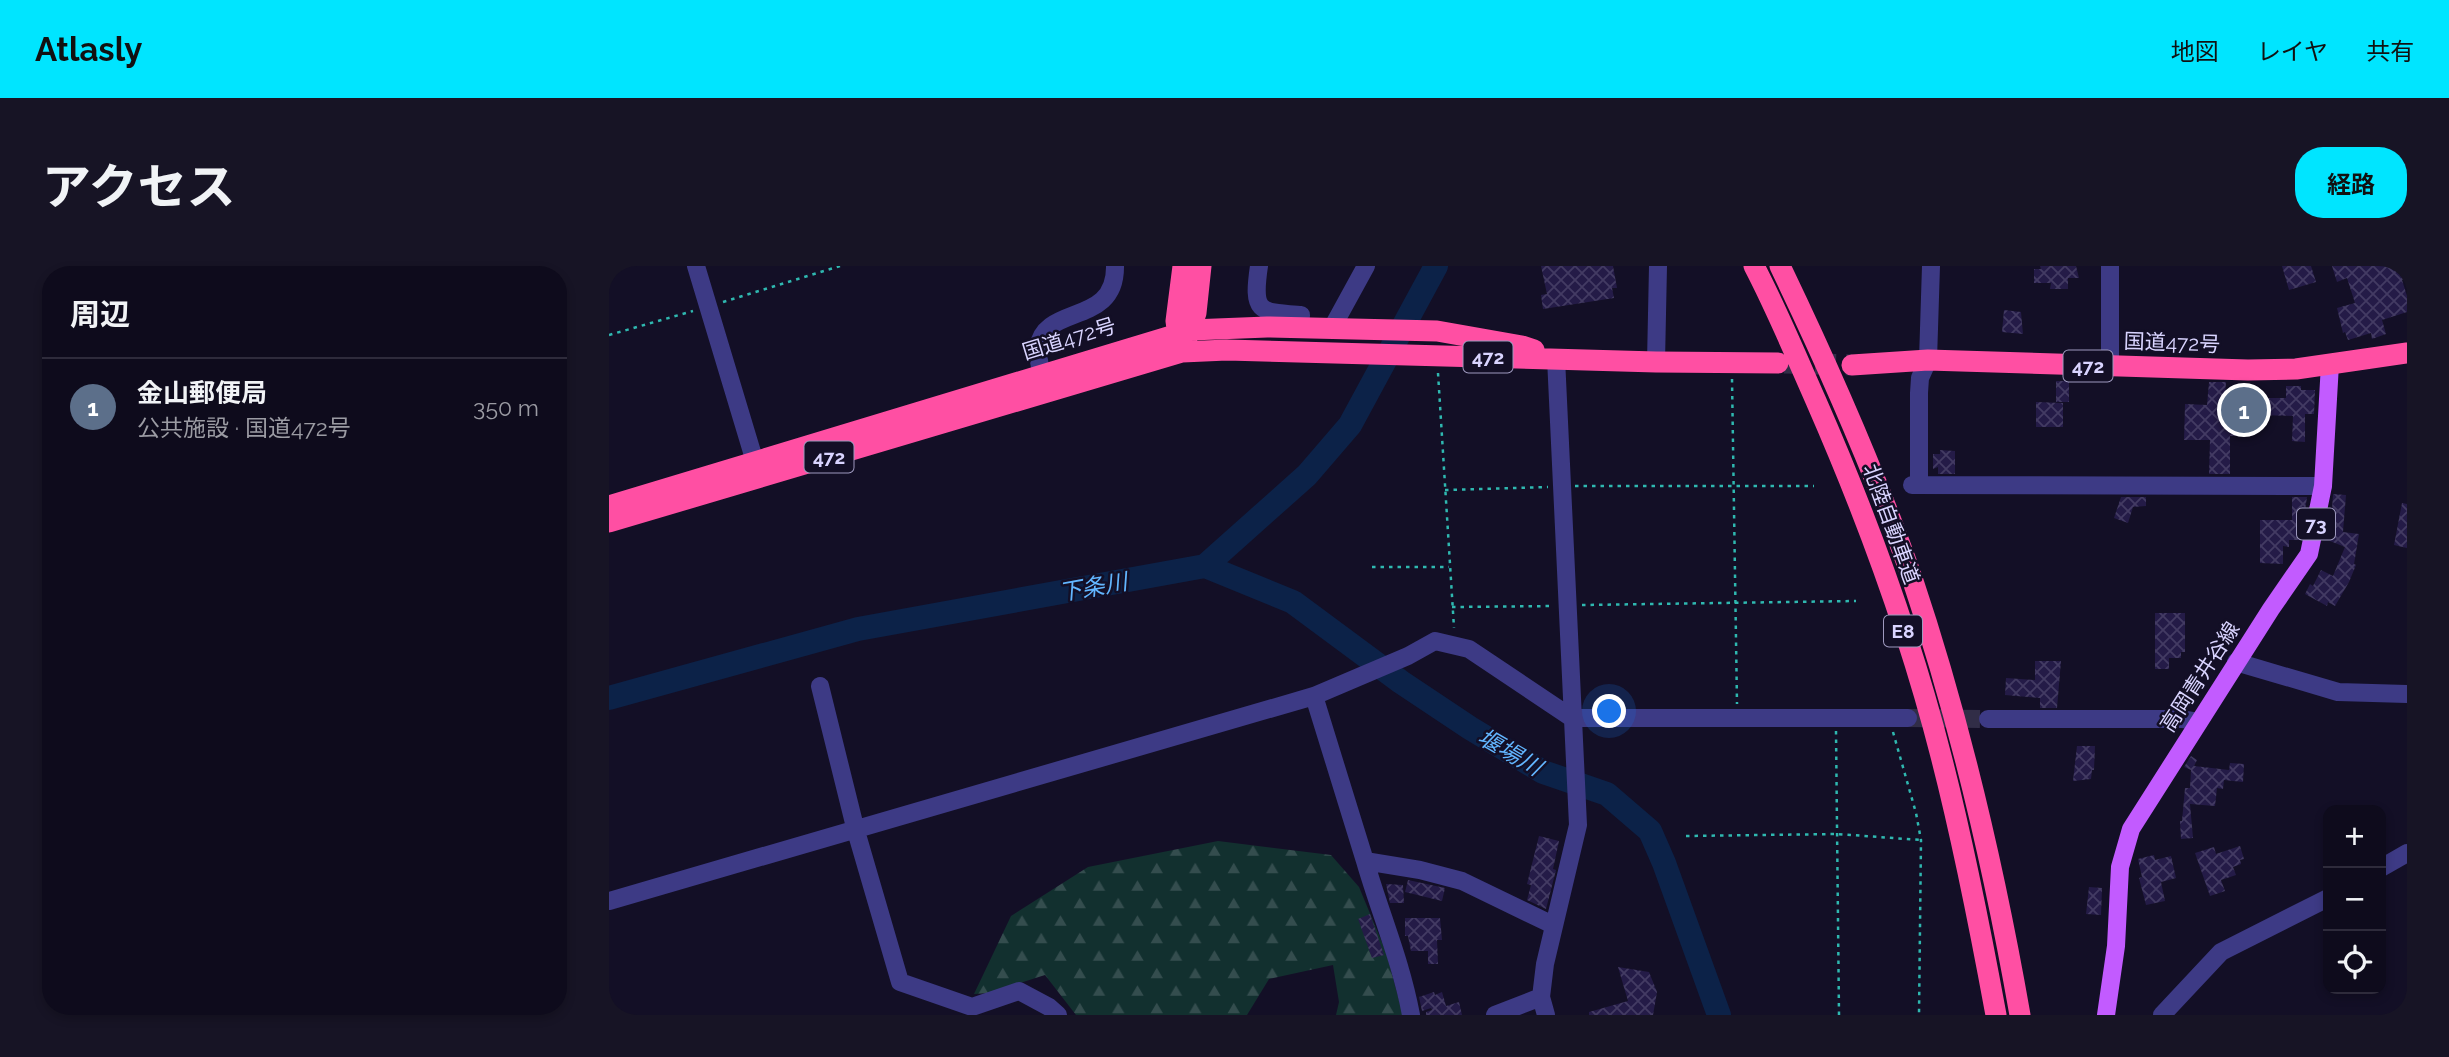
<!DOCTYPE html>
<html lang="ja">
<meta charset="utf-8">
<style>
body{margin:0;font-family:Raleway,"Noto Sans JP",sans-serif;background:#171425;color:#f1f3f6}
.controls{position:absolute;right:21px;bottom:21px;display:grid;overflow:hidden;border-radius:14px;box-shadow:0 4px 10px #0003}
.controls button{width:63px;height:63px;display:grid;place-items:center;padding:0;border:0;border-bottom:2px solid #2e2b3b;background:#0e0b1c;color:#f1f3f6;font:35px sans-serif}
.you{position:absolute;left:1001px;top:446px;width:24px;height:24px;margin:-18px;border:5px solid #fff;border-radius:50%;background:#1a73e8;box-shadow:0 0 0 10px #1a73e833}
.badge{display:grid;place-items:center;width:46px;height:46px;border-radius:50%;background:#00e5ff;color:#fff;font-size:23px;font-weight:700}
.pin{position:absolute;translate:-50% -50%;border:4px solid #fff;box-shadow:0 2px 7px #0006}
.list{margin:0;padding:0;list-style:none}
h2{display:flex;justify-content:space-between;align-items:center;height:91px;margin:0;padding:0 28px;font-size:30px}
h2 small{font-size:23px;font-weight:400;color:#9b9ba3}
.list li{display:grid;grid-template-columns:46px 1fr auto;gap:21px;align-items:center;box-sizing:border-box;height:98px;padding:0 28px;border-top:2px solid #2e2b3b}
.list b{display:block;font-size:26px;white-space:nowrap}
.list p{margin:0;font-size:23px;white-space:nowrap;color:#9b9ba3}
.list em{font-size:23px;font-style:normal;color:#9b9ba3}
.icon{flex:none;width:38px;height:38px;fill:none;stroke:currentColor;stroke-width:2;stroke-linecap:round;stroke-linejoin:round}
.map{position:relative;flex:none;width:1798px;height:749px;overflow:hidden;border-radius:28px}
header{display:flex;align-items:center;gap:42px;box-sizing:border-box;height:98px;padding:0 35px;background:#00e5ff;color:#111}
header strong{font-size:33px}
nav{display:flex;gap:38px;margin-inline-start:auto;font-size:24px}
.intro{display:flex;align-items:center;justify-content:space-between;box-sizing:border-box;height:168px;padding:0 42px}
h1{margin:0;font-size:49px}
.button{padding:18px 32px;border-radius:28px;background:#00e5ff;color:#111;font-size:24px;font-weight:700}
main{display:flex;gap:42px;padding:0 42px}
aside{flex:1;background:#0e0b1c;border-radius:28px;box-shadow:0 4px 10px #0003}
.map>svg:first-child{display:block}
</style>
<header>
<strong>Atlasly</strong>
<nav><a>地図</a><a>レイヤ</a><a>共有</a></nav>
</header>
<div class="intro"><h1>アクセス</h1><a class="button">経路</a></div>
<main>
<aside>
<h2>周辺<small></small></h2>
<ul class="list">
<li><span class="badge" style="background:#5c6f8a">1</span><div><b>金山郵便局</b><p>公共施設 · 国道472号</p></div><em>350 m</em></li>
</ul>
</aside>
<div class="map">
<svg width="1798" height="749" viewBox="0 0 1798 749">
<defs>
<pattern id="forest-firs" width="22" height="20" patternUnits="userSpaceOnUse" patternTransform="scale(1.75)"><rect width="22" height="20" fill="#12302f"/><path d="M5 1l3.5 6h-7zM16 11l3.5 6h-7z" fill="#344d4e"/></pattern>
<pattern id="building-cross-hatch" width="8" height="8" patternUnits="userSpaceOnUse" patternTransform="scale(1.75)"><rect width="8" height="8" fill="#241b47"/><path d="M0 0l8 8M0 8l8-8" fill="none" stroke="#433b63"/></pattern>
</defs>
<rect width="100%" height="100%" fill="#130f26"/>
<path fill="url(#forest-firs)" d="M609,575L722,589L750,621L777,686L794,749H727L730,736L724,699L660,713L638,749H467L436,709L380,727L365,728L402,650L479,601Z"/>
<g fill="none" stroke-linecap="round" stroke-linejoin="round">
<path stroke="#0c2248" stroke-width="24" d="M596,300L684,336L792,416L861,462L934,506L998,528L1041,565L1055,597L1110,749
M0,432L249,363L596,300L698,209L741,159L827,0"/>
</g>
<path fill="url(#building-cross-hatch)" d="M932,0H1004L1008,22H1003L1005,32L934,43L932,29L938,28Z
M1431,0H1467L1470,12H1459V23H1441L1442,17H1425V3H1432Z
M1673,0H1702L1707,16L1680,24Z
M1723,0H1796L1798,13L1793,14L1798,30V46L1773,54L1777,68L1763,73L1762,67L1739,74L1736,66L1734,67L1728,42L1746,37L1738,12L1728,16Z
M1395,44L1412,46L1414,68L1393,66Z
M1447,115H1460V136H1447Z
M1600,116H1617L1616,132H1677V120H1692V124H1706L1705,148H1696V176L1683,175L1684,150L1645,149L1644,170H1621V208H1600L1601,174H1575L1576,138L1598,139Z
M1427,136L1454,137V161H1427Z
M1331,184L1346,185V208H1329V201L1324,203V188H1331Z
M1724,228L1737,229L1734,266L1750,268L1745,298L1747,299L1740,316L1726,340L1719,336L1718,340L1696,328L1701,318L1704,320L1712,304L1724,310L1736,281L1721,275Z
M1512,231H1537V240L1524,241L1519,257L1505,252Z
M1683,231H1698L1694,259H1692L1691,274H1680V281L1674,280V298L1651,297V254H1683Z
M1793,237L1798,238V282L1785,279Z
M1546,347H1576V386H1572V392H1560V403H1546Z
M1426,395H1452L1448,442H1431V432L1396,429L1397,412L1426,414Z
M1468,480H1486L1485,504H1483L1482,513L1464,515Z
M1582,490L1588,494L1585,500L1620,504L1621,497L1635,498L1634,516L1615,514L1614,523L1608,522L1606,540L1581,538L1584,572L1572,573L1571,555H1573L1576,522H1581L1582,504L1575,501Z
M930,570L950,575L944,603L947,604L937,643L918,634L922,619L918,618Z
M1631,580L1635,593L1631,594L1632,598L1624,601L1627,609L1612,614L1616,625L1601,630L1586,587L1605,581L1607,588Z
M1545,589L1546,594L1562,590L1567,612L1552,616L1556,635L1537,639L1530,612L1533,611L1529,593Z
M799,614L836,622L833,635L796,626Z
M777,618L794,619L795,637H781Z
M1480,621L1493,622L1492,649L1477,648Z
M761,648L775,689L763,692L749,653Z
M796,652H831L833,674H828L829,698H819V685H802L799,670H796Z
M1009,701L1040,706L1048,726L1044,749H980V746L1019,735Z
M825,726L826,729L833,726L837,740L850,736L853,749H817V746L823,744L822,742L813,745L810,731Z"/>
<g fill="none" stroke-linecap="round" stroke-linejoin="round">
<path stroke="#312d47" stroke-width="18" stroke-dasharray="18 9" stroke-linecap="butt" d="M1299,452L1379,453"/>
<path stroke="#312d47" stroke-width="21" stroke-dasharray="21 10" stroke-linecap="butt" d="M1175,97L1243,99"/>
<path stroke="#2fb8b0" stroke-width="2.5" stroke-dasharray="3.5 5" stroke-linecap="butt" d="M114,36L231,0
M0,69L84,45
M829,107L845,362
M1123,113L1128,438
M966,220H1205
M836,224L939,221
M763,301H840
M973,339L1247,335
M843,341L945,340
M1227,465L1230,749
M1284,466L1307,547L1312,574L1310,749
M1077,570L1228,568L1312,574"/>
<path stroke="#3d3a85" stroke-width="18" d="M87,0L146,196
M650,0C643,47 650,46 692,49L691,61
M723,62L757,0
M1047,96L1049,0
M1501,100V0
M437,120C433,108 428,94 429,82C435,37 507,61 506,0
M1310,218V127L1311,112L1319,94L1322,0
M1303,219L1714,220
M1627,396L1729,426L1798,428
M211,420L247,565L291,716L363,741L410,725L440,741L449,749
M705,430L756,595L811,604L853,615L944,659
M1379,453H1573L1590,456
M756,595C771,647 792,695 802,749
M1772,602L1798,587
M0,635L705,430L799,390L826,375L860,383L963,452H1299
M886,749L932,731
M937,749L932,731L936,698L969,559L947,92
M1553,749L1612,686L1719,632"/>
<path stroke="#c25bff" stroke-width="18" d="M1497,749L1507,680L1511,601L1522,563L1662,343L1700,288L1714,220L1721,98"/>
<path stroke="#ff4fa3" stroke-width="21" d="M1145,0C1168,44 1187,90 1207,135C1257,249 1301,368 1332,490C1354,575 1371,662 1387,749
M1171,0C1220,102 1266,205 1303,312C1351,455 1385,601 1411,749
M577,75L587,47L592,0
M570,78L567,55L574,0
M1243,99L1319,94L1639,104L1687,103L1798,87
M0,240L582,64L658,61L828,65L913,80L925,84
M0,256L573,86L618,84L1047,96L1169,97"/>
</g>
<g text-anchor="middle" stroke-width="5" stroke-linejoin="round" paint-order="stroke">
<g fill="#130f26" stroke="#9e99be" stroke-width="2">
<rect x="854.5" y="75.5" width="49" height="31" rx="5"/>
<rect x="1454.5" y="84.5" width="49" height="31" rx="5"/>
<rect x="195.5" y="175.5" width="49" height="31" rx="5"/>
<rect x="1688" y="242.5" width="38" height="31" rx="5"/>
<rect x="1275" y="349.5" width="38" height="31" rx="5"/>
</g>
<g font-size="19" font-weight="bold" fill="#d9d4ff">
<text x="879" y="98">472</text>
<text x="1479" y="107">472</text>
<text x="220" y="198">472</text>
<text x="1707" y="265">73</text>
<text x="1294" y="372">E8</text>
</g>
<g font-size="21" fill="#d9d4ff" stroke="#130f26">
<text transform="translate(460 73) rotate(-17)" y="7">国道472号</text>
<text transform="translate(1563 77) rotate(2)" y="7">国道472号</text>
<text transform="translate(1282 258) rotate(70)" y="7">北陸自動車道</text>
<text transform="translate(1591 411) rotate(-57)" y="7">高岡青井谷線</text>
</g>
<g font-size="23" font-style="italic" fill="#62b6ff" stroke="#130f26">
<text transform="translate(484 321) rotate(-10)" y="8">下条川</text>
<text transform="translate(901 486) rotate(30)" y="8">堰場川</text>
</g>
</g>
</svg>
<div class="controls">
<button>+</button>
<button>−</button>
<button><svg class="icon" aria-label="locate" viewBox="0 0 24 24"><circle cx="12" cy="12" r="6"/><path d="M12 2v4M12 18v4M2 12h4M18 12h4"/></svg></button>
</div>
<div class="you"></div>
<div class="pin badge" style="left:1635px;top:144px;background:#5c6f8a">1</div>
</div>
</main>
